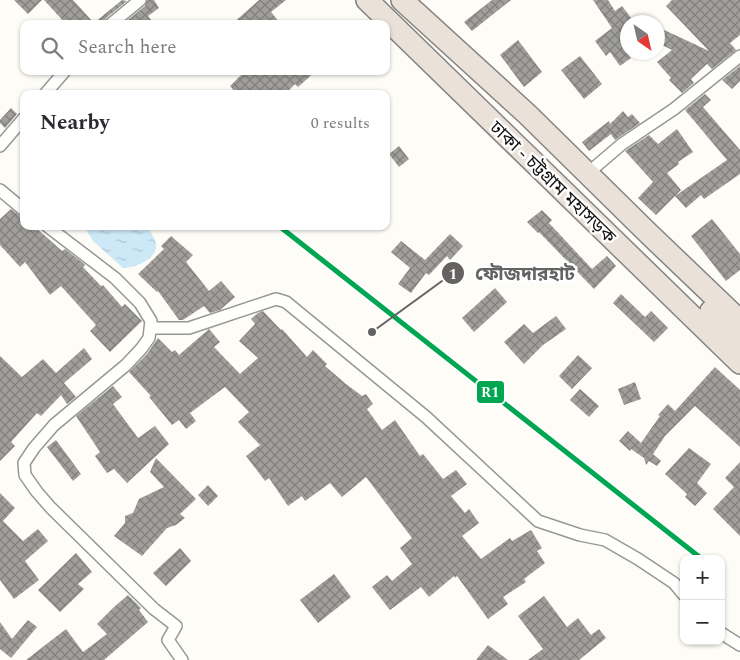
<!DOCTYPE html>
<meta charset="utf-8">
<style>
body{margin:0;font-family:Spectral,"Noto Sans Bengali",serif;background:#f2f2f3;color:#2b2b33}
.controls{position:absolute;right:15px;bottom:15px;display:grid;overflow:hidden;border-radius:10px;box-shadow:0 1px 4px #0004}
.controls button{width:45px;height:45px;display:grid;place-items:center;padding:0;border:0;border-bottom:1px solid #e1e1e2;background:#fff;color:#2b2b33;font:25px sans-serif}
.compass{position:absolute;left:620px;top:15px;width:45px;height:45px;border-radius:50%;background:#fff;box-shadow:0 1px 4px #0004;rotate:146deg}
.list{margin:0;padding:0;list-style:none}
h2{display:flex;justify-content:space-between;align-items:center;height:65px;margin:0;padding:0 20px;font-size:21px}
h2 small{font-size:16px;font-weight:400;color:#7c7c81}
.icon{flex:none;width:28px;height:28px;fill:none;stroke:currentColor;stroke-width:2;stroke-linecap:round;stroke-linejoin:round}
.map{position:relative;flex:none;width:740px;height:660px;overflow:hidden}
.search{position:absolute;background:#fff;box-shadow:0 1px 4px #0004;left:20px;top:20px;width:370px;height:55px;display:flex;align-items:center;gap:12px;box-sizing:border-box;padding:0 18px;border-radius:10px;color:#7c7c81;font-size:19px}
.panel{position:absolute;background:#fff;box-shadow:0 1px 4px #0004;left:20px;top:90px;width:370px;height:140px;border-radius:10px}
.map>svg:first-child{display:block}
</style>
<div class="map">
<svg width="740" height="660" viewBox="0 0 740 660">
<defs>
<pattern id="water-ripples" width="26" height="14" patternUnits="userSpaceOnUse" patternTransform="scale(1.25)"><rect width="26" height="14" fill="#cde8f7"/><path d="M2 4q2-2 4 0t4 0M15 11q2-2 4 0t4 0" fill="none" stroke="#afc6d3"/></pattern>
<pattern id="building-cross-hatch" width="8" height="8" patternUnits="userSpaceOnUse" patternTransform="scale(1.25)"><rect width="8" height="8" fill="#a19f9c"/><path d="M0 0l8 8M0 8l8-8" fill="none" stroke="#82807e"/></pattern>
</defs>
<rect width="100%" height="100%" fill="#fdfcf7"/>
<path fill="url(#water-ripples)" d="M84,226H146C150,231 155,238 156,244C158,259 135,268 123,268L93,241Z"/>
<path fill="url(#building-cross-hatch)" d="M14,0H42L28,14Z
M44,0H73L94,23L122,0L127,1L106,18L104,24H66Z
M147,0H154L159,8L148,16L154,24H123L145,6Z
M259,0H286L271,12L281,24H232Z
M492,0H511L472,31L464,22Z
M593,0H608L615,11L622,6L632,19L628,22V53L631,58L620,66L610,52L606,56L595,41L612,28Z
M672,0H740V35L730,43L736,50L712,69L707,64L691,79L694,83L682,93L669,80L671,78L657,62L672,50L658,43V27L709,51L666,6Z
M518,40L542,72L524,87L500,55Z
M580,56L602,84L584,99L561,70Z
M740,66V81L732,89L722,80Z
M245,71H316L298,87L295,84L285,94H237L230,86Z
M705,94L711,100L703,107L740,150V174L704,199L701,195L686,208L675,196L727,160L685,110Z
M11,108L17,114L5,128L0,123V120Z
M623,111L628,117L632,114L640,123L615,140L611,134L589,151L582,142L609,121L610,124Z
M677,129L693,152L678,162L679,164L667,173L681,190L656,215L638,198L653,182L625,151L649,135L658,144Z
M399,146L409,159L399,167L389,154Z
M11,209L24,219V226H34L62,251L65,249L83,263L85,265L83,267L101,286L103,285L122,307L125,304L142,321L110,352L90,331L96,325L61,286L50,295L25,262L20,267L0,245V219Z
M542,210L552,220L549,223L592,269L607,256L616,266L594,289L539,232L538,233L527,222Z
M712,219L740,254V270L726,281L691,236Z
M450,234L463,246L450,260L447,256L429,275L426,273L411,293L398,284L410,268L391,252L401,241L425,260Z
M171,236L193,255L186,262L209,291L221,281L235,297L220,310L210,313L204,306L183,320H179L158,291L157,292L138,274L164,249L161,246Z
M495,288L507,302L474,332L462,318Z
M621,294L645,317L651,311L668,328L654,342L613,303Z
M263,311L281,330L282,329L307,357L313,350L327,364L325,366L346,384L362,396L366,394L373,404L367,409L382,430L395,420L420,456L423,454L443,479L456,470L467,484L451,496L465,513L469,509L479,523L462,536L481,559L510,538L512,541L531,530L542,548L537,551L545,563L524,579L526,582L503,597L508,604L488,619L457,576L455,578L454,576L429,597L421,587L390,610L372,587L387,575L392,581L412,564L400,548L412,538L366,477L342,497L330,483L305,501L302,496L288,506L269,478L265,481L246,456L260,445L238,422L249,412L225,387L190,413L196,421L186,429L179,420L172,425L149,397L151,396L129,372L147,354L158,338L172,352L175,350L179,355L209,329L220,342L214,347L240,374L258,358L239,341L255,324L251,319L258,313Z
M556,316L566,329L543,345L524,364L504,342L524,324L533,333Z
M84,348L92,359L64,383L76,397L67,404L61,395L41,416L37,413L11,442L15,446L0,461V356L22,377L43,359L56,373Z
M578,355L592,368L572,389L559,376Z
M715,367L740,390V447L695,406L665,436L653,454L661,461L657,466L649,461L646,465L644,458L631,449L630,451L619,441L628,431L641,443L660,416L658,415L668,404L675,411Z
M635,382L641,399L624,405L618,389Z
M113,386L122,397L113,404L138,438L155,426L169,444L127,483L114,469L107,473L95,456L100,452L76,416Z
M580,389L599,406L589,417L570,400Z
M56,440L81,474L73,481L47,447Z
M689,448L711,464L697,483L707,493L695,506L685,497L687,494L665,474Z
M156,458L196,499L180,514L185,518L176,525L167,528L142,556L114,536L125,523V516L133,513L139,499L164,487L150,472Z
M740,462V536L713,509L734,487L725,478Z
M208,485L218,496L208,506L198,495Z
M0,493L15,508L3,521L23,541L38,529L48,541L25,561L39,580L14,599L0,580Z
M180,548L191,561L166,586L153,573Z
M76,553L92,572L78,584L84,589L60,612L38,590Z
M334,574L351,597L318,623L300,600Z
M128,595L141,608L139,610L148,622L104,660H26L66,629L83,652L107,634L97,624L114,607Z
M544,596L567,627L578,618L591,635L599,629L606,638L579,660H528L543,649L518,616Z
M28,620L37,627L11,658L0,649V622L12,639Z
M488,645L508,660H476Z"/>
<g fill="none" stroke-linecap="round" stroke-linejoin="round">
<g stroke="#979795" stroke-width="14">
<path id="street" d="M111,24L140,0
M45,94L65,71
M0,146L24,118
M588,173L622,144L674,109L740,56
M0,190L24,210
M47,226L115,278L140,303L151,321L149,338L141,349L126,365L54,425L34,448L24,463L25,475L37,492L51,508L154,609L176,626L168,640L182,660
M150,328H189L276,299L286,302L426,417L538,521L580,535L605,540L638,559L674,583L684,595
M721,633L740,645"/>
</g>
<g stroke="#858482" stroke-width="24">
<path id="highway" d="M367,0L740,363
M402,0L527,114L648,233L740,321
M711,311L740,342"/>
</g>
<use href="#street" stroke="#fffffe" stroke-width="11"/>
<use href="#highway" stroke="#eae1d8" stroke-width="21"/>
<g stroke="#fff" stroke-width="9">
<path id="rail-1" d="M279,226L702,559"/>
</g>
<use href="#rail-1" stroke="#00a651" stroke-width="5"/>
</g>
<g text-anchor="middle" stroke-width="5" stroke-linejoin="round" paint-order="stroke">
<g font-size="18" fill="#111" stroke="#fff">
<text transform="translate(553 182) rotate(44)" y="6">ঢাকা - চট্টগ্রাম মহাসড়ক</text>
</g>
</g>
<path fill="none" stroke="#646362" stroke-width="2" d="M372 332L453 273"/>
<g fill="#646362" stroke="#fff" stroke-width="2">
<circle cx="372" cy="332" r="5"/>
<circle cx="453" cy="273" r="12"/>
</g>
<g font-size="15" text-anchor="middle" font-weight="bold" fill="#fff">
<text x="453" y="279">1</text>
</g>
<g font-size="19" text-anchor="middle" font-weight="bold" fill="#646362" stroke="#fff" stroke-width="5" stroke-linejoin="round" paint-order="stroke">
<text x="525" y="280">ফৌজদারহাট</text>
</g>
<rect stroke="#fff" stroke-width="2" x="476" y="380" width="29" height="24" rx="5" fill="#00a651"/>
<g font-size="14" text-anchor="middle" font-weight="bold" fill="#fff">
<text x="490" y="397">R1</text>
</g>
</svg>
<div class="controls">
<button>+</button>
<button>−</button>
</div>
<svg class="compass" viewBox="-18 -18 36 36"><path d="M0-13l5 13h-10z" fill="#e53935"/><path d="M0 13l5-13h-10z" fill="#7c7c81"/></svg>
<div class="search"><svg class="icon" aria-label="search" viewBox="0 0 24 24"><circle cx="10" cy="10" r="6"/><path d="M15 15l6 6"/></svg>Search here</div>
<section class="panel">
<h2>Nearby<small>0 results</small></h2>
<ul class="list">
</ul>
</section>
</div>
